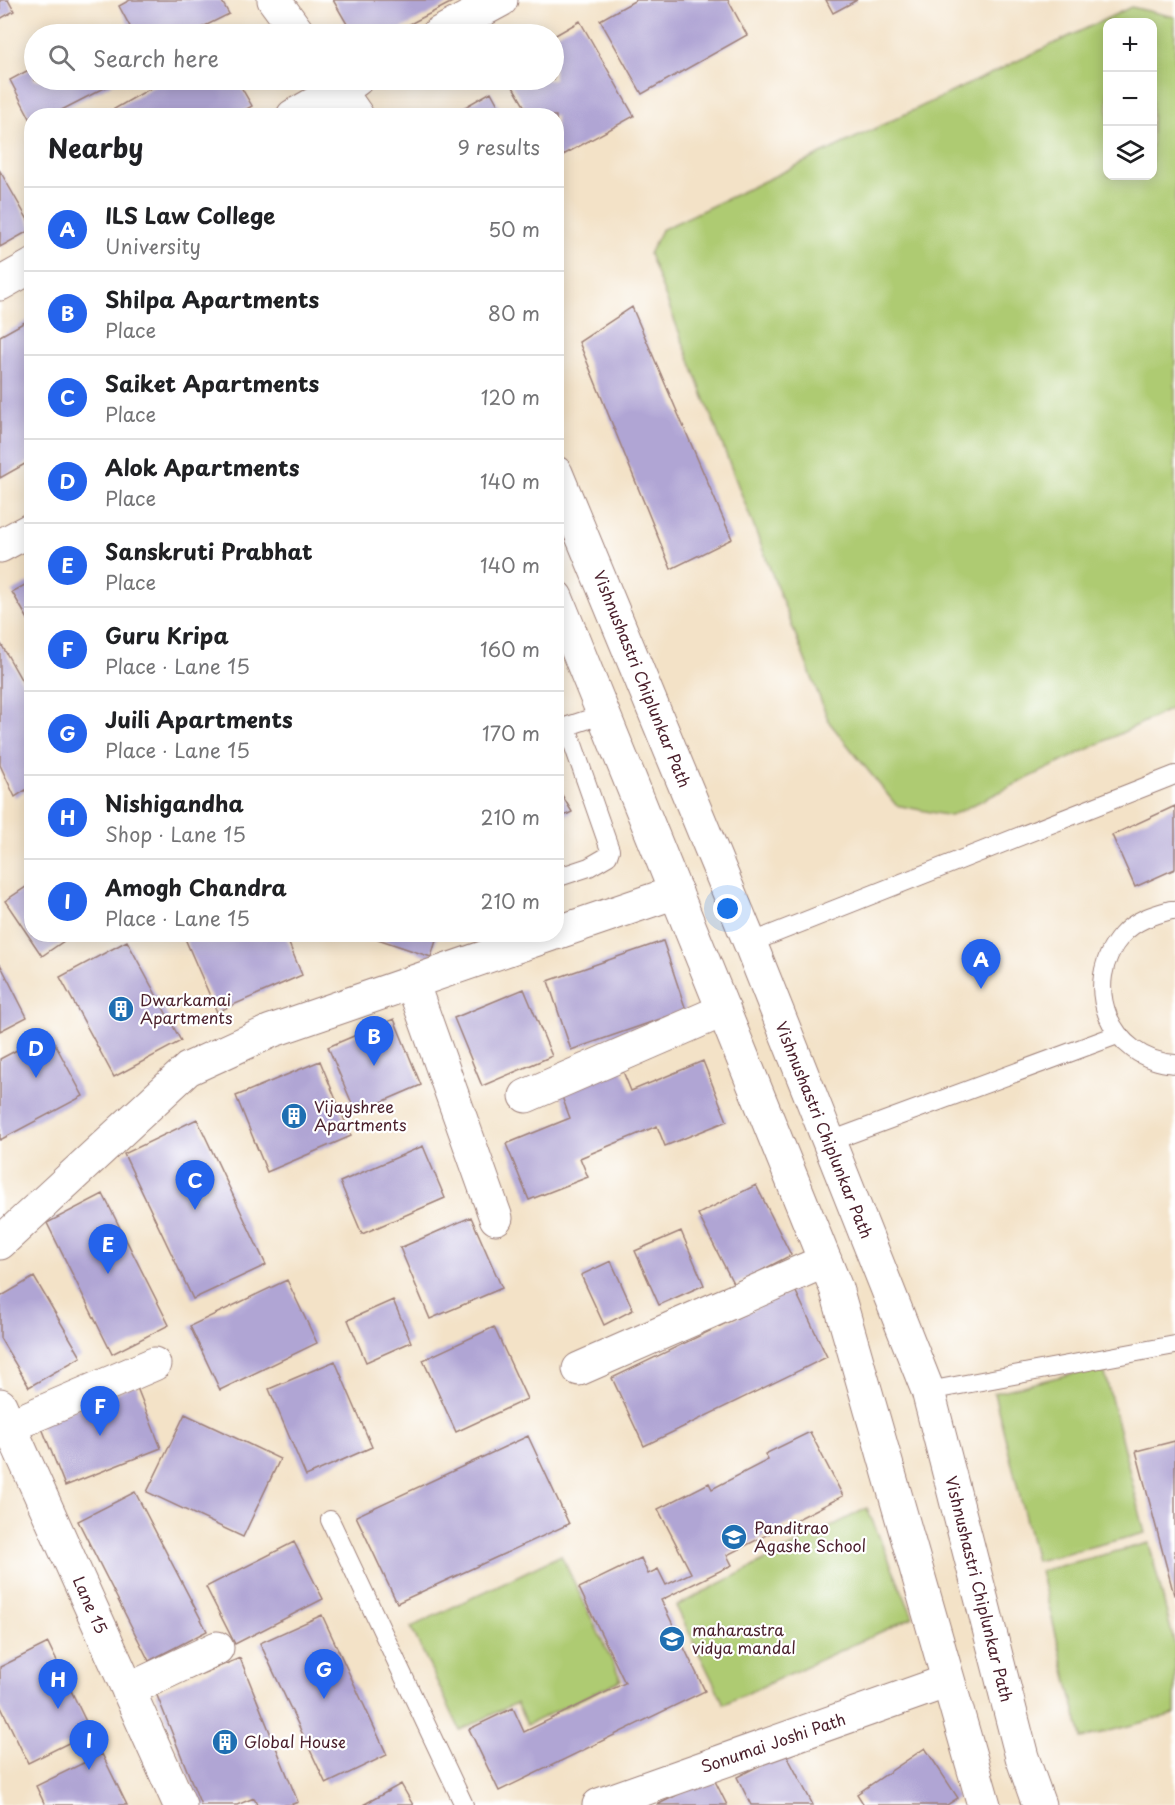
<!DOCTYPE html>
<meta charset="utf-8">
<style>
body{margin:0;font-family:"Playpen Sans",sans-serif;background:#f2f2f2;color:#202124}
.controls{position:absolute;right:18px;top:18px;display:grid;overflow:hidden;border-radius:12px;box-shadow:0 3px 15px #0003}
.controls button{width:54px;height:54px;display:grid;place-items:center;padding:0;border:0;border-bottom:2px solid #e0e0e0;background:#fff;color:#202124;font:30px sans-serif}
.you{position:absolute;left:728px;top:909px;width:21px;height:21px;margin:-15px;border:4px solid #fff;border-radius:50%;background:#1a73e8;box-shadow:0 0 0 9px #1a73e833}
.badge{display:grid;place-items:center;width:39px;height:39px;border-radius:50%;background:#2563eb;color:#fff;font-size:20px;font-weight:700}
.pin{position:absolute;translate:-50% -50px;filter:drop-shadow(0 2px 3px #0008)}
.pin::after{content:'';position:absolute;top:32px;width:21px;height:18px;background:inherit;clip-path:polygon(0 0,100% 0,50% 100%)}
.list{margin:0;padding:0;list-style:none}
h2{display:flex;justify-content:space-between;align-items:center;height:78px;margin:0;padding:0 24px;font-size:26px}
h2 small{font-size:20px;font-weight:400;color:#757577}
.list li{display:grid;grid-template-columns:39px 1fr auto;gap:18px;align-items:center;box-sizing:border-box;height:84px;padding:0 24px;border-top:2px solid #e0e0e0}
.list b{display:block;font-size:22px;white-space:nowrap}
.list p{margin:0;font-size:20px;white-space:nowrap;color:#757577}
.list em{font-size:20px;font-style:normal;color:#757577}
.icon{flex:none;width:33px;height:33px;fill:none;stroke:currentColor;stroke-width:2;stroke-linecap:round;stroke-linejoin:round}
.map{position:relative;flex:none;width:1175px;height:1805px;overflow:hidden}
.search{position:absolute;background:#fff;box-shadow:0 3px 15px #0003;left:24px;top:24px;width:540px;height:66px;display:flex;align-items:center;gap:15px;box-sizing:border-box;padding:0 21px;border-radius:33px;color:#757577;font-size:22px}
.panel{position:absolute;background:#fff;box-shadow:0 3px 15px #0003;left:24px;top:108px;width:540px;height:834px;border-radius:24px}
.map>svg:first-child{display:block}
</style>
<div class="map">
<svg width="1175" height="1805" viewBox="0 0 1175 1805">
<rect width="100%" height="100%" fill="#fff"/>
<filter id="ink" filterUnits="userSpaceOnUse"><feTurbulence type="fractalNoise" baseFrequency=".0167" numOctaves="2"/><feDisplacementMap in="SourceGraphic" scale="12" xChannelSelector="R" yChannelSelector="G"/><feConvolveMatrix kernelMatrix="1 2 1 2 8 2 1 2 1" color-interpolation-filters="sRGB"/></filter>
<filter id="wash" filterUnits="userSpaceOnUse"><feTurbulence type="fractalNoise" baseFrequency=".008" numOctaves="4" result="noise"/><feDisplacementMap in="SourceGraphic" scale="24" xChannelSelector="R" yChannelSelector="G"/><feGaussianBlur stdDeviation="1.35" result="paint"/><feColorMatrix in="noise" values="0 0 0 0 0 0 0 0 0 0 0 0 0 0 0 0 0 1.4 0 .05"/><feComposite in="paint" operator="in"/></filter>
<g filter="url(#wash)">
<rect width="100%" height="100%" fill="#f3e2c7"/>
<path fill="#aecb72" stroke="#7c754e" stroke-width="1.5" fill-rule="evenodd" d="M1131,7L1175,17V707L950,816L896,805L829,722L649,254L661,230ZM1152,22V176H1108V22Z
M1103,1366L1145,1533L1036,1561L994,1393Z
M867,1508L913,1617L724,1704L676,1606Z
M1149,1543L1175,1646V1714L1082,1738L1040,1571Z
M561,1555L621,1680L527,1725L516,1703L460,1730L411,1627Z"/>
<g id="blocks">
<path fill="#b0a5d4" d="M0,0H8L14,11L0,19Z
M130,0H221L229,14L189,34H134L119,6Z
M333,0H456L391,34H369L351,31Z
M636,0H728L747,35L642,94L600,20Z
M826,0H857L833,13Z
M580,21L634,116L556,159V116H530L509,80H554V36Z
M34,67V80H120L50,116H32V122L10,80Z
M165,80H237L252,106L235,116H102Z
M491,92L504,116H449Z
M0,171L32,227V229L0,247Z
M632,307L732,539L671,569L579,342Z
M32,318V460L0,478V336Z
M32,581V626L12,592Z
M0,642L32,699V786L15,797L0,765Z
M556,785L572,812L556,820Z
M1175,806V869L1135,887L1112,835Z
M32,883V934H74L42,956L5,901Z
M183,934H285L302,975L217,1012Z
M363,934H438L431,957Z
M127,941L181,1041L114,1077L60,977Z
M663,941L686,1010L571,1050L548,981Z
M0,964L27,1017L0,1031Z
M524,989L552,1056L482,1086L454,1018Z
M394,1019L421,1085L356,1113L328,1047Z
M49,1033L83,1096L0,1140V1059Z
M320,1061L351,1136L267,1172L236,1096Z
M703,1061L727,1121L665,1146L657,1126L580,1158L588,1177L529,1200L506,1144L570,1118L559,1089L620,1064L631,1091Z
M197,1119L266,1265L193,1299L124,1154Z
M423,1146L445,1198L362,1234L340,1182Z
M756,1185L791,1255L734,1285L698,1214Z
M103,1194L169,1325L112,1354L47,1223Z
M471,1217L502,1288L430,1319L400,1248Z
M681,1231L704,1285L659,1305L635,1251Z
M611,1261L633,1310L604,1325L581,1275Z
M34,1277L81,1357L29,1387L0,1338V1297Z
M287,1280L317,1343L220,1390L190,1326Z
M795,1290L827,1357L644,1446L612,1378Z
M393,1300L411,1342L366,1362L348,1320Z
M494,1327L527,1399L456,1432L423,1360Z
M335,1361L372,1447L306,1476L269,1389Z
M136,1385L161,1448L65,1486L40,1423Z
M185,1414L280,1459L243,1537L147,1492Z
M810,1432L843,1496L727,1555L732,1565L661,1600L705,1691L499,1791L469,1729L513,1708L524,1732L625,1683L579,1588L641,1558L648,1574L658,1569L666,1585L691,1573L658,1509L709,1483L712,1489L768,1460L765,1454Z
M528,1436L569,1524L397,1603L356,1516Z
M1175,1441V1595H1174L1136,1451Z
M135,1492L207,1631L149,1661L78,1521Z
M294,1542L323,1599L235,1644L206,1587Z
M322,1615L387,1755L326,1784L260,1643Z
M48,1643L91,1732L28,1763L0,1705V1667Z
M240,1658L298,1802L290,1805H257L254,1798L237,1805H201L156,1693Z
M925,1748L958,1798L947,1805H864L857,1794Z
M785,1752L813,1805H751L737,1777Z
M102,1754L127,1805H45L36,1786Z
M713,1777L727,1805H657Z
M401,1784L413,1805H363Z"/>
</g>
</g>
<g filter="url(#ink)">
<use href="#blocks" fill-opacity="0" stroke="#9e8079" stroke-width="1.5"/>
<g fill="none" stroke-linecap="round" stroke-linejoin="round">
<g stroke="#9e8079" stroke-width="20">
<path id="lane" d="M556,730L604,714
M556,878L589,867L608,856L610,850L567,727
M1175,910H1171C1153,915 1135,920 1122,935C1079,984 1110,1060 1175,1064
M750,943L1175,775
M828,1142L1117,1035
M928,1391L1175,1345
M330,1520L464,1805"/>
</g>
<g stroke="#9e8079" stroke-width="35">
<path id="street" d="M438,34L501,0
M293,116L356,80
M0,284L32,266
M556,933L676,892
M412,982L496,1218
M526,1096L724,1010
M0,1243L188,1069L271,1031L552,934
M579,1369L825,1261
M0,1405L180,1805
M0,1430L154,1364
M128,1690L217,1648
M599,1805L948,1681"/>
</g>
<g stroke="#9e8079" stroke-width="35">
<path id="secondary" d="M0,546L32,529"/>
</g>
<g stroke="#9e8079" stroke-width="35">
<path id="primary" d="M274,0L299,34
M332,80L357,116
M556,473L750,943L928,1391L1022,1757L1039,1805
M556,597L836,1288L984,1805"/>
</g>
<use href="#lane" stroke="#fff" stroke-width="18"/>
<use href="#street" stroke="#fff" stroke-width="33"/>
<use href="#secondary" stroke="#fff" stroke-width="33"/>
<use href="#primary" stroke="#fff" stroke-width="33"/>
</g>
</g>
<defs>
<g id="building-disc" transform="scale(1.35)"><circle r="9.5" fill="#1f6fb2" stroke="#fff"/><path d="M-4-6H4V6H1V3H-1V6H-4ZM-2.5-4.3h1.7v1.8h-1.7ZM.8-4.3h1.7v1.8H.8ZM-2.5-1h1.7V.8h-1.7ZM.8-1h1.7V.8H.8Z" fill="#fff"/></g>
<g id="school-disc" transform="scale(1.35)"><circle r="9.5" fill="#1f6fb2" stroke="#fff"/><path d="M0-5L7-2L0 1L-7-2ZM-4 1L0 2.5L4 1V4Q0 6-4 4Z" fill="#fff"/></g>
</defs>
<g fill-rule="evenodd">
<use href="#building-disc" x="121" y="1009"/>
<use href="#building-disc" x="294" y="1116"/>
<use href="#school-disc" x="734" y="1537"/>
<use href="#school-disc" x="672" y="1639"/>
<use href="#building-disc" x="225" y="1742"/>
</g>
<g text-anchor="middle" stroke-width="4.5" stroke-linejoin="round" paint-order="stroke">
<g font-size="16" fill="#4a1f2b" stroke="#fff">
<text transform="translate(642 679) rotate(68)" y="6">Vishnushastri Chiplunkar Path</text>
<text transform="translate(824 1130) rotate(68)" y="6">Vishnushastri Chiplunkar Path</text>
<text transform="translate(979 1589) rotate(76)" y="6">Vishnushastri Chiplunkar Path</text>
<text transform="translate(90 1605) rotate(66)" y="6">Lane 15</text>
<text transform="translate(773 1743) rotate(-19)" y="6">Sonumai Joshi Path</text>
</g>
<g font-size="16" fill="#4a1f2b" stroke="#fff" text-anchor="start">
<text x="140" y="1006">Dwarkamai<tspan x="140" dy="18">Apartments</tspan></text>
<text x="314" y="1113">Vijayshree<tspan x="314" dy="18">Apartments</tspan></text>
<text x="754" y="1534">Panditrao<tspan x="754" dy="18">Agashe School</tspan></text>
<text x="692" y="1636">maharastra<tspan x="692" dy="18">vidya mandal</tspan></text>
<text x="244" y="1748">Global House</text>
</g>
</g>
</svg>
<div class="controls">
<button>+</button>
<button>−</button>
<button><svg class="icon" aria-label="layers" viewBox="0 0 24 24"><path d="M12 4l9 5-9 5-9-5zM3 14l9 5 9-5"/></svg></button>
</div>
<div class="you"></div>
<div class="pin badge" style="left:981px;top:989px">A</div>
<div class="pin badge" style="left:374px;top:1066px">B</div>
<div class="pin badge" style="left:195px;top:1210px">C</div>
<div class="pin badge" style="left:36px;top:1078px">D</div>
<div class="pin badge" style="left:108px;top:1274px">E</div>
<div class="pin badge" style="left:100px;top:1436px">F</div>
<div class="pin badge" style="left:324px;top:1699px">G</div>
<div class="pin badge" style="left:58px;top:1709px">H</div>
<div class="pin badge" style="left:89px;top:1770px">I</div>
<div class="search"><svg class="icon" aria-label="search" viewBox="0 0 24 24"><circle cx="10" cy="10" r="6"/><path d="M15 15l6 6"/></svg>Search here</div>
<section class="panel">
<h2>Nearby<small>9 results</small></h2>
<ul class="list">
<li><span class="badge">A</span><div><b>ILS Law College</b><p>University</p></div><em>50 m</em></li>
<li><span class="badge">B</span><div><b>Shilpa Apartments</b><p>Place</p></div><em>80 m</em></li>
<li><span class="badge">C</span><div><b>Saiket Apartments</b><p>Place</p></div><em>120 m</em></li>
<li><span class="badge">D</span><div><b>Alok Apartments</b><p>Place</p></div><em>140 m</em></li>
<li><span class="badge">E</span><div><b>Sanskruti Prabhat</b><p>Place</p></div><em>140 m</em></li>
<li><span class="badge">F</span><div><b>Guru Kripa</b><p>Place · Lane 15</p></div><em>160 m</em></li>
<li><span class="badge">G</span><div><b>Juili Apartments</b><p>Place · Lane 15</p></div><em>170 m</em></li>
<li><span class="badge">H</span><div><b>Nishigandha</b><p>Shop · Lane 15</p></div><em>210 m</em></li>
<li><span class="badge">I</span><div><b>Amogh Chandra</b><p>Place · Lane 15</p></div><em>210 m</em></li>
</ul>
</section>
</div>
